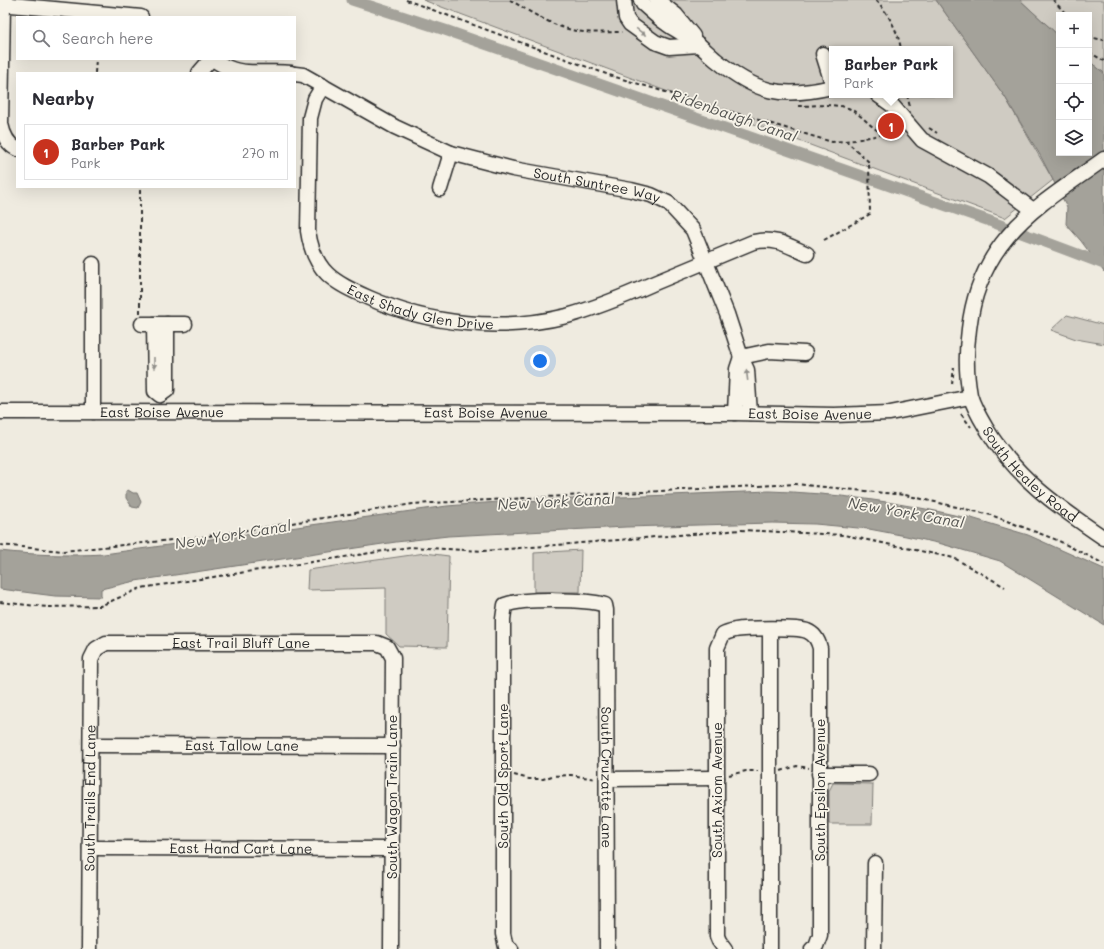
<!DOCTYPE html>
<meta charset="utf-8">
<style>
body{margin:0;font-family:Mali,sans-serif;background:#f7f7f7;color:#2b2b33}
.controls{position:absolute;right:12px;top:12px;display:grid;overflow:hidden;border-radius:0px;box-shadow:0 4px 16px #0002}
.controls button{width:36px;height:36px;display:grid;place-items:center;padding:0;border:0;border-bottom:1px solid #e1e1e2;background:#fff;color:#2b2b33;font:20px sans-serif}
.you{position:absolute;left:540px;top:361px;width:14px;height:14px;margin:-10px;border:3px solid #fff;border-radius:50%;background:#1a73e8;box-shadow:0 0 0 6px #1a73e833}
.badge{display:grid;place-items:center;width:26px;height:26px;border-radius:50%;background:#c8321e;color:#fff;font-size:13px;font-weight:700}
.pin{position:absolute;translate:-50% -50%;border:2px solid #fff;box-shadow:0 1px 4px #0006}
.popup{position:absolute;left:829px;top:46px;width:124px;height:52px;box-sizing:border-box;display:grid;place-content:center;border-radius:0px;background:#fff;filter:drop-shadow(0 1px 3px #0005);font-size:13px;white-space:nowrap;color:#7c7c81}
.popup b{font-size:15px;color:#2b2b33}
.popup::after{content:'';position:absolute;left:50%;top:100%;margin-left:-8px;border:8px solid transparent;border-top-color:#fff}
.list{margin:0;padding:0;list-style:none}
h2{display:flex;justify-content:space-between;align-items:center;height:52px;margin:0;padding:0 16px;font-size:17px}
h2 small{font-size:13px;font-weight:400;color:#7c7c81}
.list li{display:grid;grid-template-columns:26px 1fr auto;gap:12px;align-items:center;box-sizing:border-box;height:56px;margin:0 8px 8px;padding:0 8px;border:1px solid #e1e1e2;border-radius:0px}
.list b{display:block;font-size:15px;white-space:nowrap}
.list p{margin:0;font-size:13px;white-space:nowrap;color:#7c7c81}
.list em{font-size:13px;font-style:normal;color:#7c7c81}
.icon{flex:none;width:22px;height:22px;fill:none;stroke:currentColor;stroke-width:2;stroke-linecap:round;stroke-linejoin:round}
.map{position:relative;flex:none;width:1104px;height:949px;overflow:hidden}
.search{position:absolute;background:#fff;box-shadow:0 4px 16px #0002;left:16px;top:16px;width:280px;height:44px;display:flex;align-items:center;gap:10px;box-sizing:border-box;padding:0 14px;border-radius:0px;color:#7c7c81;font-size:15px}
.panel{position:absolute;background:#fff;box-shadow:0 4px 16px #0002;left:16px;top:72px;width:280px;height:116px;border-radius:0px}
.map>svg:first-child{display:block}
</style>
<div class="map">
<svg width="1104" height="949" viewBox="0 0 1104 949">
<rect width="100%" height="100%" fill="#efebe0"/>
<filter id="ink" filterUnits="userSpaceOnUse"><feTurbulence type="fractalNoise" baseFrequency=".025" numOctaves="2"/><feDisplacementMap in="SourceGraphic" scale="8" xChannelSelector="R" yChannelSelector="G"/><feConvolveMatrix kernelMatrix="1 2 1 2 8 2 1 2 1" color-interpolation-filters="sRGB"/></filter>
<g filter="url(#ink)">
<path fill="#cfcbc2" stroke="#7d7b76" fill-rule="evenodd" d="M423,0H936L1005,97L1053,180L1005,218ZM832,49H950V95H832Z
M1020,0H1104V73L1089,61V15H1059V36Z
M1067,315L1104,325V344L1076,339L1051,330Z
M581,550L580,592H534V553Z
M425,553L449,556L447,647L399,646L386,634V588L307,590L308,570Z
M833,783L873,784L872,824H829V791Z"/>
<path fill="#a4a29a" stroke="#74726e" d="M936,0H1020L1059,36V153H1089V61L1104,73V272L1081,241L1066,224L1067,207L1040,155L1005,97Z
M128,490L133,493H137L141,502L138,508L132,507L126,498V491Z
M769,491C835,493 899,502 963,517H968L1028,535L1104,569V625L1000,561L942,544L906,536L869,529L815,524L772,523L626,527L448,536L396,542L135,581L101,589V597L55,596L0,589V551C35,555 69,556 104,554L447,506L498,502Z"/>
<g fill="none" stroke-linecap="round" stroke-linejoin="round">
<path stroke="#a4a29a" stroke-width="11" d="M352,0L445,30L987,220L1104,264"/>
<g stroke="#2b2b2b" stroke-width="17">
<g id="minor">
<path d="M624,0L626,18L630,24L655,42L669,47L699,45"/>
<path d="M641,0L643,4C651,11 658,18 667,24C677,31 688,36 698,44C704,49 710,55 716,60C757,93 781,99 832,87"/>
<path d="M657,0L676,15L693,36"/>
<path d="M0,4L141,17"/>
<path d="M3,4L1,124C3,134 7,144 17,149"/>
<path d="M823,54L832,83"/>
<path d="M212,59C218,62 223,66 229,68C248,76 271,70 291,73"/>
<path d="M199,73L211,59"/>
<path id="s1" d="M295,74L303,75L395,127L451,153L513,169L631,190L651,195L668,203L693,230L727,314L741,357L769,351L805,353"/>
<path id="s2" d="M323,86L315,99L310,118L308,231C314,272 333,282 369,298C430,325 502,332 567,316C596,308 625,296 652,284C686,270 719,256 753,242C775,237 787,245 807,254"/>
<path d="M878,95L892,105L922,140L988,176L1033,210"/>
<path id="s3" d="M1104,159C1071,183 1034,205 1008,236C985,263 973,294 969,329C966,351 966,374 970,395C973,406 980,418 986,428C1016,478 1057,506 1104,538"/>
<path d="M440,189L451,153"/>
<path d="M142,324H185"/>
<path d="M154,324L155,391L160,395L167,390V324"/>
<path id="s4" d="M0,412L735,413L834,415L890,413L970,397"/>
<path d="M93,412V264"/>
<path d="M735,413L737,369L741,357L747,370L750,413"/>
<path id="s5" d="M91,745L393,746"/>
<path d="M819,774H869"/>
<path d="M607,779L717,778"/>
<path id="s6" d="M90,848L392,849"/>
<path id="s7" d="M89,949L91,659L96,649L106,643H377L387,647L393,658L391,949"/>
<path id="s8" d="M511,949L506,947L503,934V619L505,605C523,598 587,599 605,605L606,610L607,949"/>
<path d="M725,949L719,941L717,936V648L723,634C727,632 731,631 735,630C746,628 798,627 807,631C815,634 818,640 820,648V935L816,946L812,949"/>
<path d="M770,949V629"/>
<path d="M874,949L875,863"/>
</g>
</g>
<path stroke="#2b2b2b" stroke-width="2" stroke-dasharray="4 3" stroke-linecap="butt" d="M406,0L609,75L832,142L855,140L884,134
M510,0C529,11 550,25 572,30C588,34 605,32 622,32
M876,0C888,13 898,31 901,49
M1053,0L1067,15
M1089,34L1094,38L1104,40
M1089,52L1104,61
M95,73L96,59
M907,95L910,107
M798,106C813,106 833,103 848,108C867,116 878,142 901,134
M929,128L937,133
M824,240L870,214L869,162L847,142
M140,313V187
M952,384L954,367
M961,414L971,427
M0,545L63,551L202,537L413,504L795,484L905,495L991,515L1057,540L1104,564
M0,602L47,607L100,606L141,588L410,547L483,551L741,530L844,535L954,558L1005,587
M781,771L797,766L809,768
M514,775L529,779H543L552,776L571,775L596,779
M729,775L746,771H758"/>
<use href="#minor" stroke="#f7f3e8" stroke-width="14"/>
</g>
<defs><path id="oneway-solid" d="M-6-.8H1V-3.2L6.5 0L1 3.2V.8H-6Z"/></defs>
<g fill="#918f8a">
<use href="#oneway-solid" transform="translate(641 32) rotate(36)"/>
<use href="#oneway-solid" transform="translate(154 363) rotate(90)"/>
<use href="#oneway-solid" transform="translate(747 375) rotate(-97)"/>
</g>
</g>
<g text-anchor="middle" stroke-width="3.5" stroke-linejoin="round" paint-order="stroke">
<g font-size="14" fill="#2b2b2b" stroke="#f7f3e8">
<text dy="5" stroke="none"><textPath href="#s1" startOffset="325">South Suntree Way</textPath></text>
<text dy="5" stroke="none"><textPath href="#s2" startOffset="297">East Shady Glen Drive</textPath></text>
<text dy="5" stroke="none"><textPath href="#s4" startOffset="162">East Boise Avenue</textPath></text>
<text dy="5" stroke="none"><textPath href="#s4" startOffset="486">East Boise Avenue</textPath></text>
<text dy="5" stroke="none"><textPath href="#s4" startOffset="810">East Boise Avenue</textPath></text>
<text dy="5" stroke="none"><textPath href="#s3" startOffset="393">South Healey Road</textPath></text>
<text dy="5" stroke="none"><textPath href="#s7" startOffset="448">East Trail Bluff Lane</textPath></text>
<text dy="5" stroke="none"><textPath href="#s5" startOffset="151">East Tallow Lane</textPath></text>
<text transform="translate(503 776) rotate(-90)" y="5">South Old Sport Lane</text>
<text dy="5" stroke="none"><textPath href="#s8" startOffset="621">South Cruzatte Lane</textPath></text>
<text transform="translate(717 790) rotate(-90)" y="5">South Axiom Avenue</text>
<text transform="translate(820 790) rotate(-90)" y="5">South Epsilon Avenue</text>
<text transform="translate(392 797) rotate(-90)" y="5">South Wagon Train Lane</text>
<text dy="5" stroke="none"><textPath href="#s7" startOffset="151">South Trails End Lane</textPath></text>
<text dy="5" stroke="none"><textPath href="#s6" startOffset="151">East Hand Cart Lane</textPath></text>
</g>
<g font-size="15" font-style="italic" fill="#555552" stroke="#f7f3e8">
<text transform="translate(734 116) rotate(19)" y="5">Ridenbaugh Canal</text>
<text transform="translate(556 502) rotate(-3)" y="5">New York Canal</text>
<text transform="translate(906 513) rotate(10)" y="5">New York Canal</text>
<text transform="translate(233 535) rotate(-9)" y="5">New York Canal</text>
</g>
</g>
</svg>
<div class="controls">
<button>+</button>
<button>−</button>
<button><svg class="icon" aria-label="locate" viewBox="0 0 24 24"><circle cx="12" cy="12" r="6"/><path d="M12 2v4M12 18v4M2 12h4M18 12h4"/></svg></button>
<button><svg class="icon" aria-label="layers" viewBox="0 0 24 24"><path d="M12 4l9 5-9 5-9-5zM3 14l9 5 9-5"/></svg></button>
</div>
<div class="you"></div>
<div class="pin badge" style="left:891px;top:126px">1</div>
<div class="popup"><b>Barber Park</b>Park</div>
<div class="search"><svg class="icon" aria-label="search" viewBox="0 0 24 24"><circle cx="10" cy="10" r="6"/><path d="M15 15l6 6"/></svg>Search here</div>
<section class="panel">
<h2>Nearby<small></small></h2>
<ul class="list">
<li><span class="badge">1</span><div><b>Barber Park</b><p>Park</p></div><em>270 m</em></li>
</ul>
</section>
</div>
